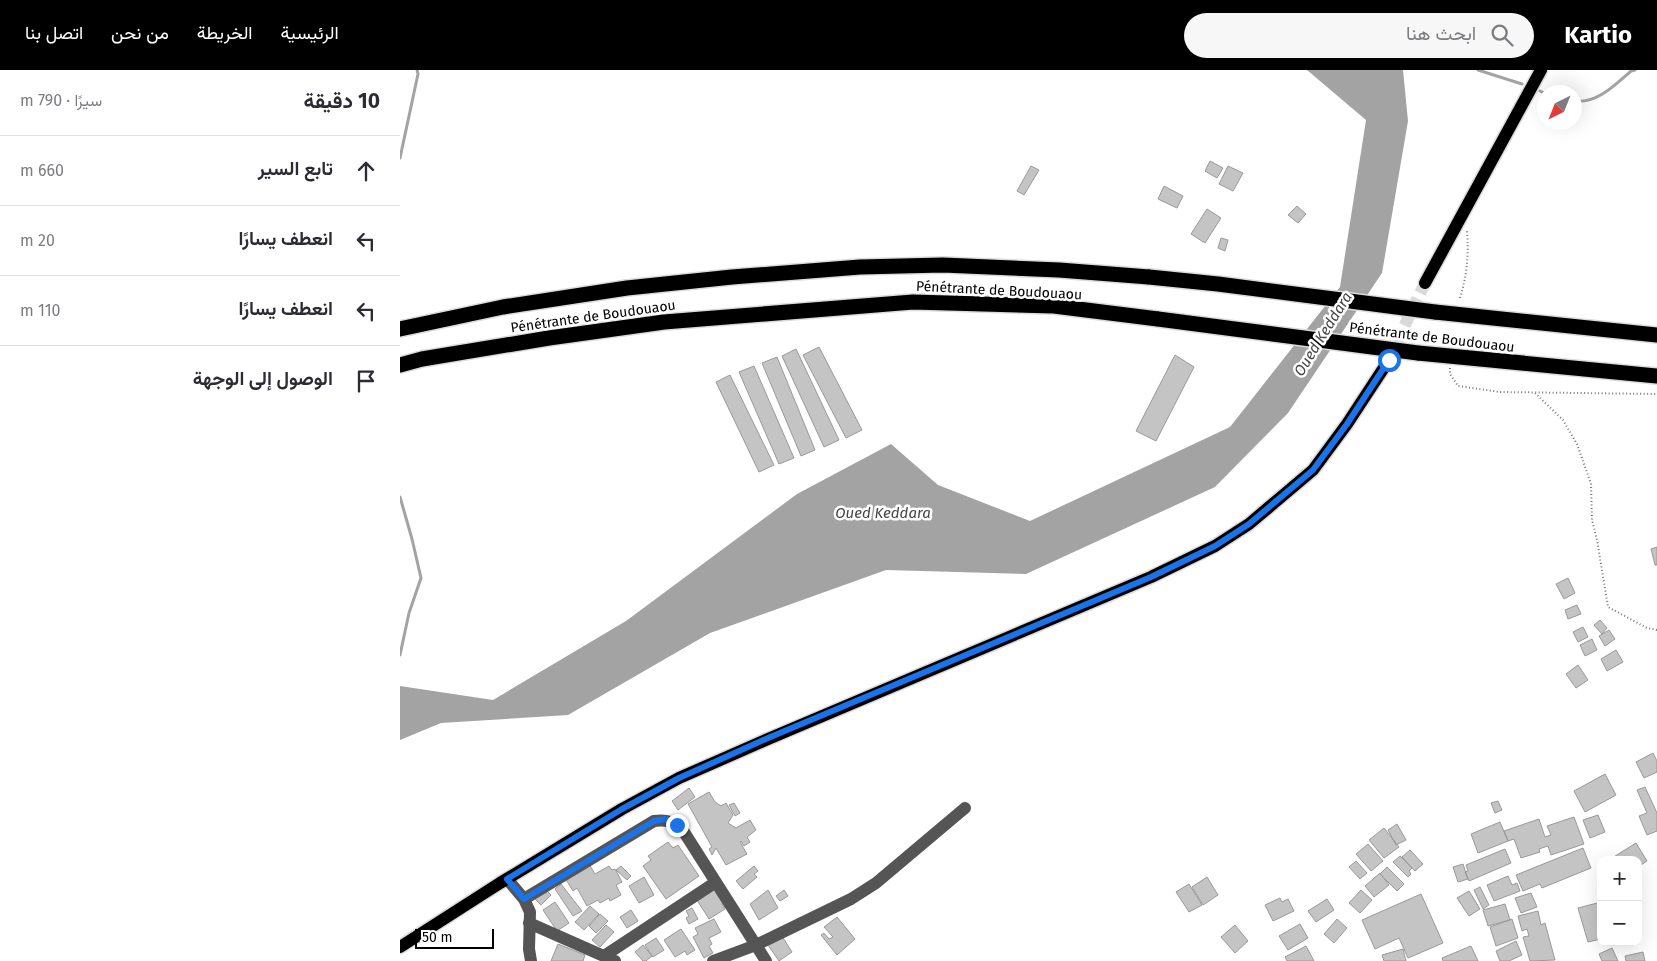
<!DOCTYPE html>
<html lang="ar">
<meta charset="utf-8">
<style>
body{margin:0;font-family:"Fira Sans",Vazirmatn,sans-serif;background:#f7f7f7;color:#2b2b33;direction:rtl}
.controls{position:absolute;right:15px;bottom:15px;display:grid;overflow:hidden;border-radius:10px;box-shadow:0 5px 20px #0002}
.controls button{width:45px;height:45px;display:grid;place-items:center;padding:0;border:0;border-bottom:1px solid #e1e1e2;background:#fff;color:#2b2b33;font:25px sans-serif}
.compass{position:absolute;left:1137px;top:15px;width:45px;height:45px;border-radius:50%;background:#fff;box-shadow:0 5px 20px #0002;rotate:223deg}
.scale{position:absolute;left:15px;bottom:12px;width:79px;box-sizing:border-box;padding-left:5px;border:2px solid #000;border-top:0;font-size:14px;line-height:18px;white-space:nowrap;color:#000;-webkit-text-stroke:4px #fff;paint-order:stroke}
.stop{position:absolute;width:15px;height:15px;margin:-11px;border:4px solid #1a73e8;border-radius:50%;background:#fff}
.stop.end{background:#1a73e8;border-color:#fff;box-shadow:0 1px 5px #0008}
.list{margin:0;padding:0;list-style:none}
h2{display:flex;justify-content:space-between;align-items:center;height:65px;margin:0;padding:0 20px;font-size:21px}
h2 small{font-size:16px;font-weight:400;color:#7c7c81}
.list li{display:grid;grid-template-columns:32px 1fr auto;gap:15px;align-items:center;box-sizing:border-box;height:70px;padding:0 20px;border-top:1px solid #e1e1e2}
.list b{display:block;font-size:19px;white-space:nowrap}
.list em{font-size:16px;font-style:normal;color:#7c7c81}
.icon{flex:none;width:28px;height:28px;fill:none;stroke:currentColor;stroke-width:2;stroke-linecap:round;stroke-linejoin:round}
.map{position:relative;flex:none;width:1257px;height:891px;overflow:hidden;direction:ltr}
header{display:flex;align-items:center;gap:30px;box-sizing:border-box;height:70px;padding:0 25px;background:#000;color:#fff}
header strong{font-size:24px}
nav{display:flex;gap:28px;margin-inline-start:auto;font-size:18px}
.search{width:350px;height:45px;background:#f7f7f7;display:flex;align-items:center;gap:12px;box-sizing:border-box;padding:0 18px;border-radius:28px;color:#7c7c81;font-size:19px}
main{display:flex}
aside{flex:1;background:#fff}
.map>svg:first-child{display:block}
</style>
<header>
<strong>Kartio</strong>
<div class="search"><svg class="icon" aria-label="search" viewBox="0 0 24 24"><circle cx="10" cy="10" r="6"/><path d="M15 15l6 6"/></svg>ابحث هنا</div>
<nav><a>الرئيسية</a><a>الخريطة</a><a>من نحن</a><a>اتصل بنا</a></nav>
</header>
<main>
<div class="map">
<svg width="1257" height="891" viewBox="0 0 1257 891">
<rect width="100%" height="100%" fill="#fff"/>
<path fill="#a3a3a3" d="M907,0H1003L1008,51L982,203L888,343L815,417L626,504L486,500L310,563L168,645L41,653L0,670V616L93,630L226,551L397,424L491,374L538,415L630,451L830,357L940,217L966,50Z"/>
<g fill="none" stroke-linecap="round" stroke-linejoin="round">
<path stroke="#a3a3a3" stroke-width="3" d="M1078,0L1122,14
M1140,21L1144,23
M1174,31C1197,34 1215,15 1231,1L1235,0
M0,88L18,4L17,0
M0,427L12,469L21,508L9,543L0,585"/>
</g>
<path fill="#c4c4c4" stroke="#999" d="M810,91L823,98L817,108L805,101Z
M631,96L639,100L624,125L617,121Z
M828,96L843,103L833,121L819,114Z
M764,116L783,126L777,138L758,129Z
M897,136L906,144L898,153L888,145Z
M807,139L821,148L805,173L791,164Z
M821,168L828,170L825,181L818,178Z
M419,277L462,360L446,368L403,285Z
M396,279L439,370L424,377L382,286Z
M775,285L794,297L756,371L736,361Z
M377,287L415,380L401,386L362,293Z
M354,296L394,388L379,394L339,302Z
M330,305L374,395L359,402L316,312Z
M1257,477V495H1255L1251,479Z
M1168,508L1175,523L1164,529L1156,514Z
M1177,535L1181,544L1168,549L1165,540Z
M1200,550L1207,558L1202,564L1194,555Z
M1183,557L1188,567L1178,572L1173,562Z
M1209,560L1215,569L1205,576L1199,566Z
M1192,569L1197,580L1185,586L1180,575Z
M1216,580L1223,592L1207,601L1201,589Z
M1178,595L1188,610L1176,618L1166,604Z
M1253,683L1257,691V702L1244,708L1236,692Z
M1205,704L1216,725L1185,742L1174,721Z
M1245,717L1257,743V761L1247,765L1239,746L1247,743L1237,720Z
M289,718L295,727L278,740L272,731Z
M309,722L315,732L321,736L326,733L333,745L328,753L336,758L350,750L356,760L347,767L350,772L344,776L341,771L340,772L347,784L326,795L316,778L312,785L309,779L312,777L288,734Z
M1098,731L1102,740L1095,743L1091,733Z
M334,733L340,743L335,746L329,735Z
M1198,745L1205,762L1190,768L1183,750Z
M1174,747L1184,774L1151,785L1148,776L1139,779L1140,782L1121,788L1114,769L1108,771L1104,761L1139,749L1145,767L1151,765L1147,756Z
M1100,752L1108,771L1078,783L1071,764Z
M997,754L1006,770L996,775L988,760Z
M984,758L999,777L984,788L969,770Z
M268,772L273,778L278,775L299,806L266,829L243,796L251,790L248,786Z
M1236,773L1247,791L1238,797V790H1209Z
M968,774L983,791L971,801L956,784Z
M1183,778L1191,798L1142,818L1140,814L1123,821L1116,805Z
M1105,779L1111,793L1069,811L1065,802L1068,801L1066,795Z
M1010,780L1023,794L1015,801L1002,787Z
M1000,786L1012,798L1009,801L1011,804L1008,807L993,792Z
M956,791L967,803L960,809L949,797Z
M189,794L195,804L209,796L212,800L215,799L222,812L216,815L221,825L210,831L209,828L200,833L198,830L187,836L177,818L173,821L165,808Z
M1063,794L1068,809L1058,812L1053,797Z
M221,796L231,806L227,810L216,800Z
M354,796L358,801L354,804L357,807L343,819L336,811Z
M987,797L1004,814L997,821L980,804Z
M980,803L989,815L974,827L965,816Z
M1108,806L1112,815L1117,813L1120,821L1094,831L1087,815Z
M244,807L254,825L239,833L229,816Z
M807,807L818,825L803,835L792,817Z
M161,814L182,841L173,846L155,819Z
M789,814L802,835L789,842L776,822Z
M1080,817L1089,835L1083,839L1074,820Z
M145,819L151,825L141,835L135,829Z
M315,819L324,833L322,834L325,839L309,849L297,830Z
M368,820L378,838L359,850L350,834Z
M384,820L388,826L380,831L376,826Z
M961,820L972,830L960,843L949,833Z
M1069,821L1080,839L1069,846L1057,828Z
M1131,823L1137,837L1121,843L1115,828Z
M1021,824L1043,873L1008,888L999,868L975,879L962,850Z
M880,828L882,832L888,829L894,841L873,851L865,835Z
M927,829L934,840L916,852L908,841Z
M155,832L169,853L157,861L143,840Z
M1201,832V869L1188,872L1178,838Z
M1105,834L1110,850L1088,856L1083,840Z
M190,836L199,844L184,860L175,852Z
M292,838L298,849L289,854L286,848L289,846L286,841Z
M231,840L238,851L227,858L220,847Z
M1138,841L1141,855L1145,853L1155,890L1130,891L1123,867L1129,866L1127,859L1122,861L1118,846Z
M200,844L208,851L196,863L189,856Z
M437,847L455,869L437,885L421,865L424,863L429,869L433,867L424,857Z
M314,849L321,862L309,868L312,874L309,876L313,883L304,888L293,867L298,864L295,858Z
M937,849L947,858L934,873L924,864Z
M1112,849L1118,868L1096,876L1090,857Z
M900,854L908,868L888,880L879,866Z
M206,855L214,862L200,877L192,870Z
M835,855L848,871L835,883L821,867Z
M281,859L295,880L287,885L285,881L275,887L264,870Z
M380,863L392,882L379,891L366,872Z
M256,868L264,880L253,887L245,875Z
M1116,871L1122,885L1109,891H1100L1096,881Z
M158,874L185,885L183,891H151Z
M243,875L252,886L246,891H243L235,882Z
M906,876L914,891H887L885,887Z
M1071,876L1078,891H1043L1042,888Z
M1212,878L1218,891H1202L1199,884Z
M1003,879L1006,891H984L982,885Z
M1243,882L1245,891H1226L1225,886Z"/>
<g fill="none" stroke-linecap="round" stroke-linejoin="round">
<path stroke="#d9d9d9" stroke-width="12" stroke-dasharray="12 6" stroke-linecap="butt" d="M989,288L1025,213"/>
<g stroke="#dbdbdb" stroke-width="15">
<path id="major" d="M1025,213L1141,0
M0,877L100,813L222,739L279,708L368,669L751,507L815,476L849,454L913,400L947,354L989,290"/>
</g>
<g stroke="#dbdbdb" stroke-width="18">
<path id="highway" d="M1035,242L1257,265
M0,259L103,237L227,218L332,207L460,197L543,195L659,200L749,207
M1018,283L1257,306
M0,295L22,289L149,268L264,252L513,232L654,236L758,249"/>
</g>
<path stroke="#777" stroke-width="2" stroke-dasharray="1 2.5" stroke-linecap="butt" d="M1060,228C1067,205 1069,185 1067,161
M1050,298V304L1058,316L1100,322L1257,324
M1135,323L1163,350L1177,374L1191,414L1192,450L1197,470L1208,537L1247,558L1257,560"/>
<path stroke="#555" stroke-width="12" d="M107,809L124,829L130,842L129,879L131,891
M124,829L254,751C267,749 275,752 284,762L366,891
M129,853L215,891
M204,886L316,812
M313,891L356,875L451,829L476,813L565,738"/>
<use href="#major" stroke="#000" stroke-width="12"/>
<use href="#highway" stroke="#000" stroke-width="15"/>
<g stroke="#dbdbdb" stroke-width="18" stroke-linecap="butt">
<path id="highway-bridge" d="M749,207L818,214L1035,242
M758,249L1018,283"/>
</g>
<use href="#highway-bridge" stroke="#000" stroke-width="15"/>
</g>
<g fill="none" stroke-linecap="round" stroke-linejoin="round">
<path stroke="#1a73e8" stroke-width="6" d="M277,755L265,749L254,751L124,829L107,809L222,739L279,708L368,668L751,507L815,476L849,454L913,400L947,354L989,290"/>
</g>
<g text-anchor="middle" stroke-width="5" stroke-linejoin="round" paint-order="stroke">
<g font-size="14" fill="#000" stroke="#fff">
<text transform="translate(599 220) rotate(3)" y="5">Pénétrante de Boudouaou</text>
<text transform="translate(193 246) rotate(-8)" y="5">Pénétrante de Boudouaou</text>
<text transform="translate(1032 267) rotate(7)" y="5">Pénétrante de Boudouaou</text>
</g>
<g font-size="15" font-style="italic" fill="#444" stroke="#fff">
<text transform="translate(923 264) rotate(-58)" y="5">Oued Keddara</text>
<text x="483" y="448">Oued Keddara</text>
</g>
</g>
</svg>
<div class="controls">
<button>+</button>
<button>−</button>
</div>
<svg class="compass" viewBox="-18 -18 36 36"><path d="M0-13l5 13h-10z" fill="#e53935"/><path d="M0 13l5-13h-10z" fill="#7c7c81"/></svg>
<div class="scale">50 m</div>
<div class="stop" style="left:989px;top:290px"></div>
<div class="stop end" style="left:277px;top:755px"></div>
</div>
<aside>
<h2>10 دقيقة<small>سيرًا · 790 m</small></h2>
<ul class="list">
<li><svg class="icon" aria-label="ahead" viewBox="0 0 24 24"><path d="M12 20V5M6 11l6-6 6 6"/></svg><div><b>تابع السير</b></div><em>660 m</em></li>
<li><svg class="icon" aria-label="left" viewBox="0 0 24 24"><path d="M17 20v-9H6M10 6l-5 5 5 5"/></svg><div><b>انعطف يسارًا</b></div><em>20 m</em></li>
<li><svg class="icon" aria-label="left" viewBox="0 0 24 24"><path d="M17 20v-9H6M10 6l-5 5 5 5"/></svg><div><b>انعطف يسارًا</b></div><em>110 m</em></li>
<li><svg class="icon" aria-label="arrive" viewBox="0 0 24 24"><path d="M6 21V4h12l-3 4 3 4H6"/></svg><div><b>الوصول إلى الوجهة</b></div></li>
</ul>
</aside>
</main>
